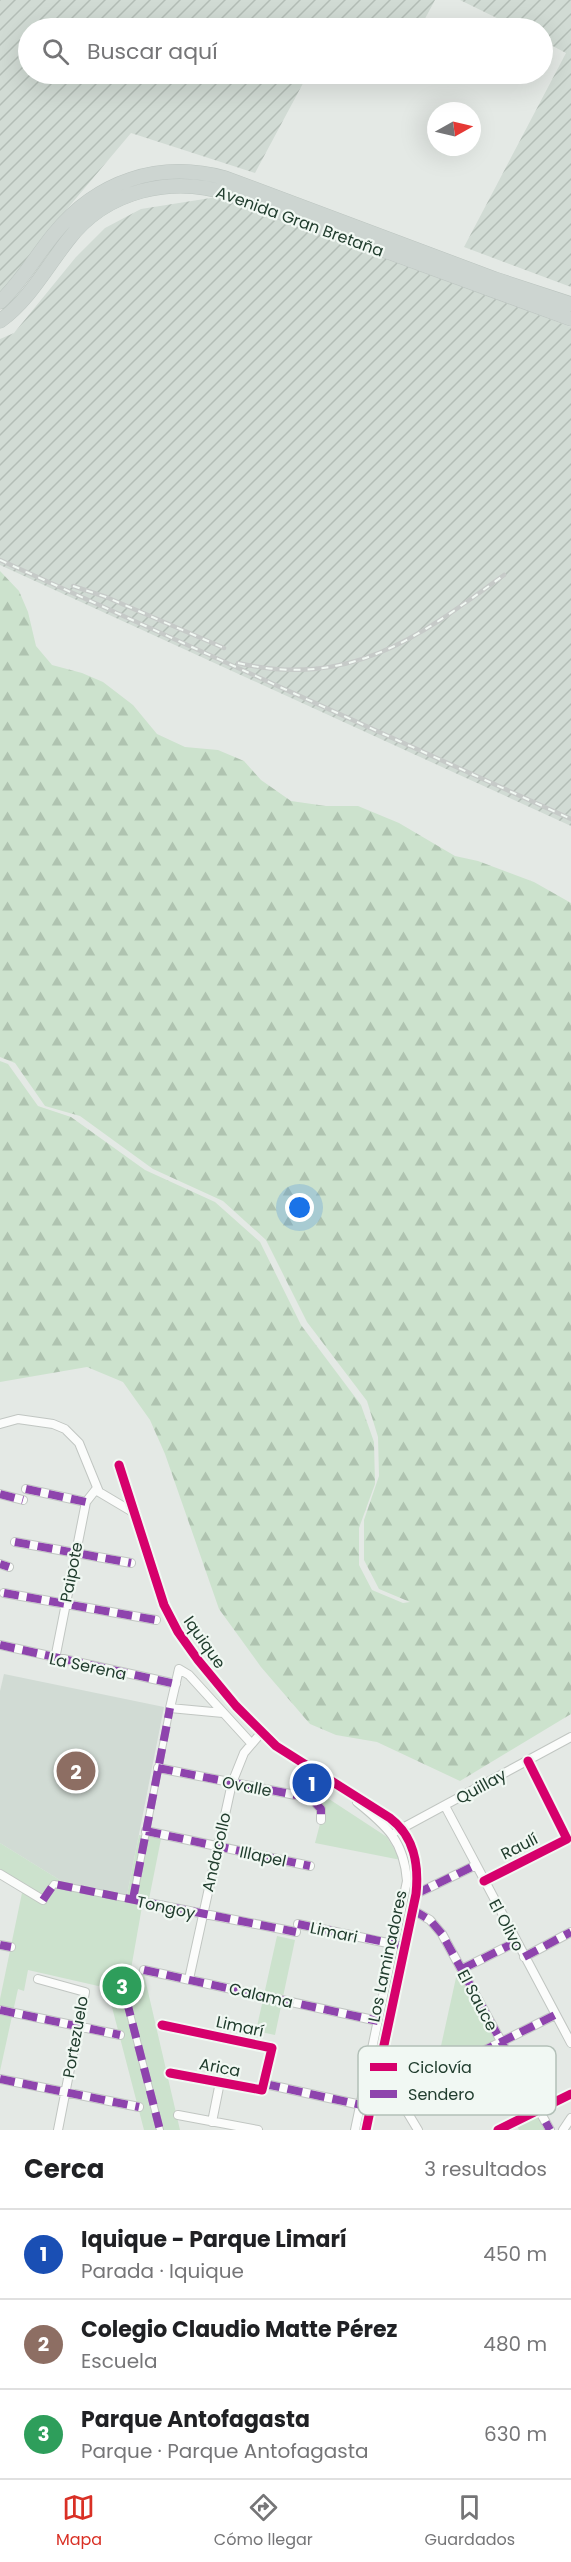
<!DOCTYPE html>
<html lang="es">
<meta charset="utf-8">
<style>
body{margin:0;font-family:Poppins,sans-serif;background:#f2f2f2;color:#202124}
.compass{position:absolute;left:427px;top:102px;width:54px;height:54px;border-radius:50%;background:#fff;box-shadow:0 6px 24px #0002;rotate:82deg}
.you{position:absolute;left:300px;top:1208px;width:21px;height:21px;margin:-15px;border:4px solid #fff;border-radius:50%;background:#1a73e8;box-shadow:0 0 0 9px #1a73e833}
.badge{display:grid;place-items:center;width:39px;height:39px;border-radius:50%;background:#d93025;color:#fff;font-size:20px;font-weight:700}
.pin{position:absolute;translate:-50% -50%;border:3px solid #fff;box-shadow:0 2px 6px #0006}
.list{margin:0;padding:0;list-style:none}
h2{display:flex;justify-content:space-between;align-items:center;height:78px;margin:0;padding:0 24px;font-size:26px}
h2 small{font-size:20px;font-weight:400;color:#757577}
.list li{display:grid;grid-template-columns:39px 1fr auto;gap:18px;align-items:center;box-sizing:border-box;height:90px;padding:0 24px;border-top:2px solid #e0e0e0}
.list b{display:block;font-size:22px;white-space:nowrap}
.list p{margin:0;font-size:20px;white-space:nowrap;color:#757577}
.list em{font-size:20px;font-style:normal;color:#757577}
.icon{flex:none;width:33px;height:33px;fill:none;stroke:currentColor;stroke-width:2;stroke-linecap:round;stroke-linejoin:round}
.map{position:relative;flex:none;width:571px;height:2130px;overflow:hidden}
.search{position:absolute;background:#fff;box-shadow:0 6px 24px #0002;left:18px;right:18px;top:18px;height:66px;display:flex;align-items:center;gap:15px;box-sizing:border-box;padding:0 21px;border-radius:33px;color:#757577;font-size:22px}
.sheet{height:348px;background:#fff}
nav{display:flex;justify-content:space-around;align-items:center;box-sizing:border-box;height:84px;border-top:2px solid #e0e0e0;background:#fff;font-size:16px;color:#757577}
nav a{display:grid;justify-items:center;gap:3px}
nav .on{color:#d93025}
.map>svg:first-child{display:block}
</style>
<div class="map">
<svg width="571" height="2130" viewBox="0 0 571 2130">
<defs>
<pattern id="industrial-furrows" width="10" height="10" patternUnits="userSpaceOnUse" patternTransform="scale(1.5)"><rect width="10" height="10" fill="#d1dbd4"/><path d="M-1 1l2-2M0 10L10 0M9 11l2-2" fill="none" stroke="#b3bdb6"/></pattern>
<pattern id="forest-firs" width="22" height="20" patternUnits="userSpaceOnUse" patternTransform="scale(1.5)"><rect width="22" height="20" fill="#cce2cd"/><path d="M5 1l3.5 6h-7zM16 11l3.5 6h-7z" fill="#afc3b0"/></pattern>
</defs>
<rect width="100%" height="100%" fill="#e4e9e5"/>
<path fill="#d1dbd4" d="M4,1674L164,1707L127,1895L63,1882L0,1843V1691Z"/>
<path fill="url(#industrial-furrows)" d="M0,0H435L420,28H28V74H308L255,173L131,133L51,228L0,295Z
M460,0H571V287L464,247L566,53L543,41L542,28H517Z
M217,197L571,327V826L0,565V339L14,333L76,257L105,228L141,209Z"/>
<path fill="url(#forest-firs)" d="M0,571L19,591L28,612L36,646L52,665L82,673L103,682L133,705L157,734L185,747L218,750L244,761L261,780L291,801L326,806H358L399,823L455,856L478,861L534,882L571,903V1714L460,1781L377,1742L336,1735L310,1724L261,1667L219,1609L165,1454L150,1420L123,1382L87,1367L0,1382V1061L8,1064L38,1106L71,1117L145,1170L215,1202L260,1242L301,1325L361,1405L374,1442L375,1484L359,1528V1565L372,1590L403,1603L410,1602L379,1589L364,1560V1520L379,1476L378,1437L367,1401L307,1322L266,1240L223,1201L153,1169L80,1116L45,1106L15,1063L0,1057Z"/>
<path fill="#cce2cd" d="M300,1780L387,1837L401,1860L315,1843L321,1820L317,1803L296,1800Z
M139,1835L161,1839L149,1899L127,1895Z
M0,1843L63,1882L143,1901L131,1969L143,1970L180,2130H144L107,1988L28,1970L24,1991L18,1989L0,2071V1999L23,1888L0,1874Z
M277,1936L295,1940L275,2035L256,2031Z
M459,1964L548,2130H519L478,2053L451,2067L441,2046Z"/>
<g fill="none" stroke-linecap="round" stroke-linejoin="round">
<g stroke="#c1c6c2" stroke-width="8">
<path id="pedestrian" d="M133,1899L170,1708
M43,1900L54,1884L149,1903
M121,1979L160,2130"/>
</g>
<g stroke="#c1c6c2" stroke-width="10">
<path id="minor" d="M0,1424L18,1419L53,1424L65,1429L79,1443L99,1492L136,1514
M119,1465L164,1605L178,1632L198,1660L236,1706L276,1746L390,1818C415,1837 419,1865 416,1894L366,2130
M26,1489L86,1502
M0,1494L23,1500
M15,1542L131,1563
M0,1564L9,1567
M4,1593L156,1620
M0,1645L176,1684
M55,1659L86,1502L97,1488
M223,1713L170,1708L179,1669L189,1675L251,1743
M158,1768L311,1798L321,1809V1820
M445,1806L571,2043
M146,1831L310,1866
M397,1831L571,1737
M0,1874L43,1900
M484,1881L567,1839L528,1761
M416,1894L476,1865
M149,1903L296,1932
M413,1910L430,1920L442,1934L550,2130
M298,1924L397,1945
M0,1945L11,1947
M524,1957L571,1932
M462,1969L516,1942
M144,1970L378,2021
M38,1979L85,1992L58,2130
M189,1979L232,1783L244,1753L261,1733
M0,2010L120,2035
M162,2025L272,2048L262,2090L170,2073
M0,2079L139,2107
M372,2079L394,2090L418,2130
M265,2084L361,2105
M397,2094L555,2015
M178,2115L258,2130
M212,2122L220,2082
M355,2130L407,1881C404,1841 387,1826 357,1802
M498,2130L571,2094
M563,2130L571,2118"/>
</g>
<g stroke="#bcc5c0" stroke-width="15">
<path id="primary" d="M0,302C21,282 36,256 54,234C97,181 159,160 225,178L495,279L571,304
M0,321C29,300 46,268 68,240C106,190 172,175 230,194L571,319"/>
</g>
<use href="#pedestrian" stroke="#fbfcfb" stroke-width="6"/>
<use href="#minor" stroke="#fbfcfb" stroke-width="8"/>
<use href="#primary" stroke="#cdd5d1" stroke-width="14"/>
<g stroke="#c6cac8" stroke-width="4.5">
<path id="rail" d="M0,560L571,819
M73,586L106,597L224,648
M238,663C350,689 419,637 504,575"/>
</g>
<use href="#rail" stroke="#f1f8f3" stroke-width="2" stroke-dasharray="7" stroke-linecap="butt"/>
<path stroke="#8e44ad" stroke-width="8" stroke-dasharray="15 8" stroke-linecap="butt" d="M26,1489L86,1502
M0,1494L23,1500
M15,1542L131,1563
M0,1564L9,1567
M4,1593L156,1620
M0,1645L176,1684
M158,1768L311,1798L321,1809V1820
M146,1831L310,1866
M416,1894L476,1865
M133,1899L170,1708
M43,1900L54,1884L296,1932
M413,1910L430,1920L442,1934L550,2130
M298,1924L404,1946
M0,1945L11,1947
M524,1957L571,1932
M462,1969L516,1942
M144,1970L378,2021
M121,1979L160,2130
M0,2010L120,2035
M0,2079L139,2107
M265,2084L361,2105
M397,2094L555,2015"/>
<g stroke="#f1f8f3" stroke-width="13">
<path id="cycleway" d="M119,1465L164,1605L178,1632L198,1660L236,1706L276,1746L390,1818C415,1837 419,1865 416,1894L366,2130
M484,1881L567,1839L528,1761
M162,2025L272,2048L262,2090L170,2073
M498,2130L571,2094"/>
</g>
<use href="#cycleway" stroke="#d6006c" stroke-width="9"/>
</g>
<g text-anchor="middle" stroke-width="4.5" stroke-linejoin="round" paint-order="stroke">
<g font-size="16" fill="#213d2e" stroke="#f1f8f3">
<text transform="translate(300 221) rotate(20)" y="6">Avenida Gran Bretaña</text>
<text transform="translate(71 1572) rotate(-79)" y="6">Paipote</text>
<text transform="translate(205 1642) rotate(55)" y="6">Iquique</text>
<text transform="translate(88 1666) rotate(12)" y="6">La Serena</text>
<text transform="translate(247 1786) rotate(11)" y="6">Ovalle</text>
<text transform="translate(481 1786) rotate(-29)" y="6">Quillay</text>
<text transform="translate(519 1846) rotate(-27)" y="6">Raulí</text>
<text transform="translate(216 1852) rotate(-77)" y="6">Andacollo</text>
<text transform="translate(263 1856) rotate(12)" y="6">Illapel</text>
<text transform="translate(166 1907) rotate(12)" y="6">Tongoy</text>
<text transform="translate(507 1925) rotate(62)" y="6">El Olivo</text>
<text transform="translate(334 1932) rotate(12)" y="6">Limari</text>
<text transform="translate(387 1956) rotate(-78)" y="6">Los Laminadores</text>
<text transform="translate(261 1995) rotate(13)" y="6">Calama</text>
<text transform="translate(478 2000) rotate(62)" y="6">El Sauce</text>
<text transform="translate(240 2026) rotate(12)" y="6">Limarí</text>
<text transform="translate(75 2037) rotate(-80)" y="6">Portezuelo</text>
<text transform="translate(220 2067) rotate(11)" y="6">Arica</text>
</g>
</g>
<rect x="358" y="2046" width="198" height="69" rx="9" fill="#f1f8f3" stroke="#b3c0b8" stroke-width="1.5"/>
<rect x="370" y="2063" width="27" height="8" fill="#d6006c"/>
<rect x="370" y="2090" width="27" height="8" fill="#8e44ad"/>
<g font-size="16" fill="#213d2e">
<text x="408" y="2073">Ciclovía</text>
<text x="408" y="2100">Sendero</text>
</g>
</svg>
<svg class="compass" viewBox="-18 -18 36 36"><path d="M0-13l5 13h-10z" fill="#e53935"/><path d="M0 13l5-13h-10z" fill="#757577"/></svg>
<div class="you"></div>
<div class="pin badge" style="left:312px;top:1783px;background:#1a4fb4">1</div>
<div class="pin badge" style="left:76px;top:1771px;background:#8d6e63">2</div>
<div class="pin badge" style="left:122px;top:1986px;background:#2e9e5b">3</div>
<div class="search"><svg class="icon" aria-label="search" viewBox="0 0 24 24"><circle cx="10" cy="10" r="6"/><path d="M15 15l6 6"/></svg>Buscar aquí</div>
</div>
<section class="sheet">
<h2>Cerca<small>3 resultados</small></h2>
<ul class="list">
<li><span class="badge" style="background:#1a4fb4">1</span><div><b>Iquique - Parque Limarí</b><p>Parada · Iquique</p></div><em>450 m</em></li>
<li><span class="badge" style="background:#8d6e63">2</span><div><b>Colegio Claudio Matte Pérez</b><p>Escuela</p></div><em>480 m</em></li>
<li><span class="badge" style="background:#2e9e5b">3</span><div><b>Parque Antofagasta</b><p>Parque · Parque Antofagasta</p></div><em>630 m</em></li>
</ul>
</section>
<nav>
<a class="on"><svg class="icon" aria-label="map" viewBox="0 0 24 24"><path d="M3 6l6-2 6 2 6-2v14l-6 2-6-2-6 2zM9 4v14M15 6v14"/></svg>Mapa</a>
<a><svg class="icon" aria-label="directions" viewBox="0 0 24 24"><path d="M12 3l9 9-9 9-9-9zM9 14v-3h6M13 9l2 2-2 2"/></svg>Cómo llegar</a>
<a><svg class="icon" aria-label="saved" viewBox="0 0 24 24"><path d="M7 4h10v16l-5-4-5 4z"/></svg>Guardados</a>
</nav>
